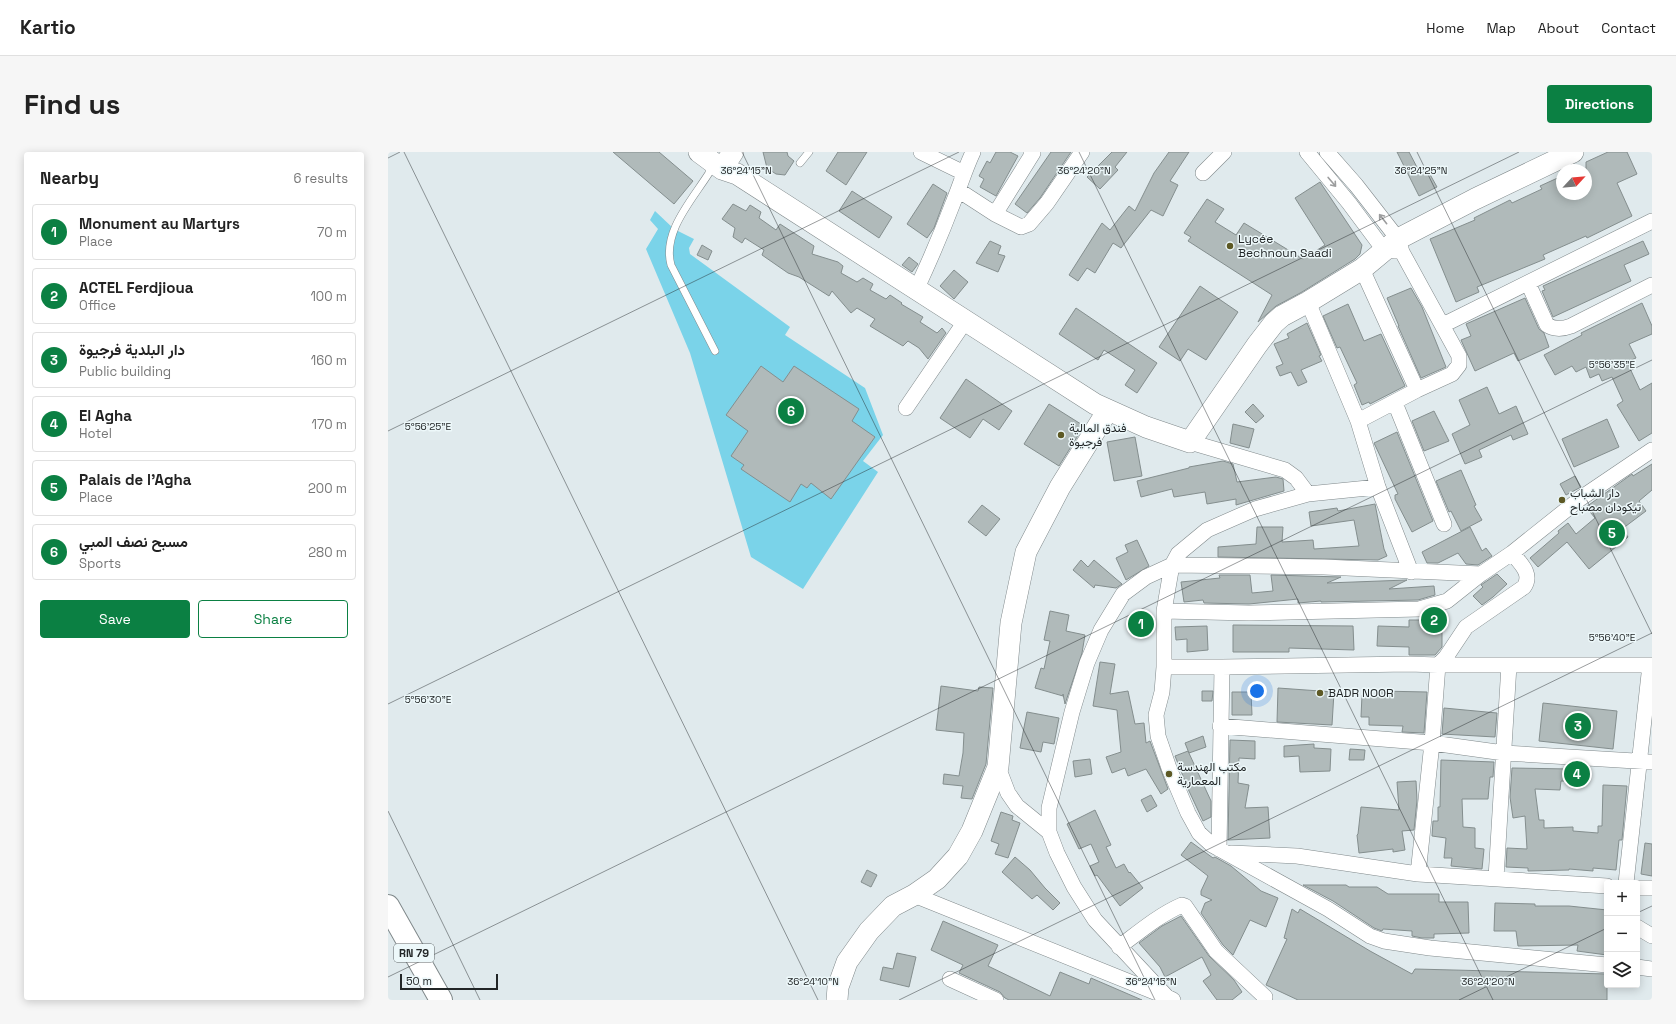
<!DOCTYPE html>
<meta charset="utf-8">
<style>
body{margin:0;font-family:"Space Grotesk",Vazirmatn,sans-serif;background:#f6f6f6;color:#222}
.controls{position:absolute;right:12px;bottom:12px;display:grid;overflow:hidden;border-radius:4px;box-shadow:0 2px 10px #0003}
.controls button{width:36px;height:36px;display:grid;place-items:center;padding:0;border:0;border-bottom:1px solid #e0e0e0;background:#fff;color:#222;font:20px sans-serif}
.compass{position:absolute;left:1168px;top:12px;width:36px;height:36px;border-radius:50%;background:#fff;box-shadow:0 2px 10px #0003;rotate:64deg}
.scale{position:absolute;left:12px;bottom:10px;width:98px;box-sizing:border-box;padding-left:4px;border:2px solid #222627;border-top:0;font-size:11px;line-height:14px;white-space:nowrap;color:#222627;-webkit-text-stroke:3px #edf8fa;paint-order:stroke}
.you{position:absolute;left:869px;top:539px;width:14px;height:14px;margin:-10px;border:3px solid #fff;border-radius:50%;background:#1a73e8;box-shadow:0 0 0 6px #1a73e833}
.badge{display:grid;place-items:center;width:26px;height:26px;border-radius:50%;background:#0b8043;color:#fff;font-size:13px;font-weight:700}
.pin{position:absolute;translate:-50% -50%;border:2px solid #fff;box-shadow:0 1px 4px #0006}
.list{margin:0;padding:0;list-style:none}
h2{display:flex;justify-content:space-between;align-items:center;height:52px;margin:0;padding:0 16px;font-size:17px}
h2 small{font-size:13px;font-weight:400;color:#767676}
.list li{display:grid;grid-template-columns:26px 1fr auto;gap:12px;align-items:center;box-sizing:border-box;height:56px;margin:0 8px 8px;padding:0 8px;border:1px solid #e0e0e0;border-radius:4px}
.list b{display:block;font-size:15px;white-space:nowrap}
.list p{margin:0;font-size:13px;white-space:nowrap;color:#767676}
.list em{font-size:13px;font-style:normal;color:#767676}
.actions{display:flex;gap:8px;padding:12px 16px}
.actions a{flex:1;padding:9px 0;border:1px solid #0b8043;border-radius:4px;text-align:center;font-size:14px;color:#0b8043}
.actions .main{background:#0b8043;color:#fff}
.icon{flex:none;width:22px;height:22px;fill:none;stroke:currentColor;stroke-width:2;stroke-linecap:round;stroke-linejoin:round}
.map{position:relative;flex:none;width:1264px;height:848px;overflow:hidden;border-radius:4px}
header{display:flex;align-items:center;gap:24px;box-sizing:border-box;height:56px;padding:0 20px;background:#fff;border-bottom:1px solid #e0e0e0}
header strong{font-size:19px}
nav{display:flex;gap:22px;margin-inline-start:auto;font-size:14px}
.intro{display:flex;align-items:center;justify-content:space-between;box-sizing:border-box;height:96px;padding:0 24px}
h1{margin:0;font-size:28px}
.button{padding:10px 18px;border-radius:4px;background:#0b8043;color:#fff;font-size:14px;font-weight:700}
main{display:flex;gap:24px;padding:0 24px}
aside{flex:1;background:#fff;border-radius:4px;box-shadow:0 2px 10px #0003}
.map>svg:first-child{display:block}
</style>
<header>
<strong>Kartio</strong>
<nav><a>Home</a><a>Map</a><a>About</a><a>Contact</a></nav>
</header>
<div class="intro"><h1>Find us</h1><a class="button">Directions</a></div>
<main>
<aside>
<h2>Nearby<small>6 results</small></h2>
<ul class="list">
<li><span class="badge">1</span><div><b>Monument au Martyrs</b><p>Place</p></div><em>70 m</em></li>
<li><span class="badge">2</span><div><b>ACTEL Ferdjioua</b><p>Office</p></div><em>100 m</em></li>
<li><span class="badge">3</span><div><b>دار البلدية فرجيوة</b><p>Public building</p></div><em>160 m</em></li>
<li><span class="badge">4</span><div><b>El Agha</b><p>Hotel</p></div><em>170 m</em></li>
<li><span class="badge">5</span><div><b>Palais de l'Agha</b><p>Place</p></div><em>200 m</em></li>
<li><span class="badge">6</span><div><b>مسبح نصف المبي</b><p>Sports</p></div><em>280 m</em></li>
</ul>
<div class="actions"><a class="main">Save</a><a>Share</a></div>
</aside>
<div class="map">
<svg width="1264" height="848" viewBox="0 0 1264 848">
<rect width="100%" height="100%" fill="#e0eaed"/>
<path fill="#7ad3e9" d="M267,59L286,77L306,87L301,96L302,102L402,175L397,183L477,236L495,283L475,309L490,320L415,437L363,405L302,201L258,97L270,77L262,68Z"/>
<path fill="#b0baba" stroke="#848e8e" d="M225,0H271L305,29L286,52Z
M375,0H399L400,4L406,9L397,23L388,22L379,16Z
M450,0H479L458,33L438,19Z
M608,0H622L630,4L608,44L592,35L596,27L591,24L599,9L602,11Z
M663,0H683L652,46L639,61L627,52Z
M724,0H739L727,15L730,18L712,37L699,25Z
M781,0H801L782,29L790,33L775,64L763,58L733,96L725,91L707,121L699,116L690,129L681,123L714,71L722,78L741,54L747,59L766,21Z
M1009,0H1021L1032,21L1039,17L1049,35L1031,44Z
M1220,0H1239L1249,22L1229,31L1244,64L1199,86L1198,84L1155,103L1157,107L1089,135L1091,140L1068,150L1042,87L1087,68L1086,66L1122,48L1124,51L1154,37L1152,34L1174,24V42H1198V10Z
M932,30L974,93L972,102L967,107L914,140L888,154L870,170L884,143L800,89L803,85L796,81L819,47L836,57L827,70L848,83L856,71L915,107L937,93L907,46Z
M545,32L559,41L546,76L539,86L519,72Z
M464,39L504,65L491,86L451,59Z
M345,52L358,59L362,53L373,60L371,66L388,78L392,72L426,94L424,102L450,110L455,114L453,121L469,130L475,126L485,132L482,138L498,147L502,143L514,151L513,152L535,165L532,170L549,181L554,176L558,181L540,207L531,196L520,189L515,194L482,174L487,167L469,156L463,161L444,139L441,144L411,125L400,121L374,103L376,98L357,86L354,91L345,85L347,76L334,67Z
M602,89L613,94L610,102L617,104L610,120L588,111Z
M1255,89L1261,102L1236,113L1243,129L1165,165L1154,139L1157,138L1155,134Z
M314,93L324,99L320,108L309,103Z
M521,105L530,112L524,120L514,113Z
M566,118L580,130L566,147L552,134Z
M812,134L850,160L818,208L800,197L792,209L771,195Z
M1023,136L1034,155L1058,215L1033,226L1010,174H1011L999,146Z
M1137,146L1151,177L1156,181L1161,195L1130,209L1126,201L1087,219L1073,188L1083,184L1078,172Z
M1254,151L1264,174V182L1241,192L1248,206L1239,210L1252,238L1264,231V281L1251,289L1229,253L1235,249L1224,225L1214,229L1211,222L1202,226L1198,215L1188,220L1184,214L1167,223L1156,203L1194,183L1193,181Z
M960,152L976,189L993,182L1017,234L982,252L981,250L974,253L966,233L969,231L952,195L949,196L935,164Z
M688,156L769,211L749,241L737,233L747,218L716,198L710,208L671,182Z
M919,171L933,203L931,204L934,209L913,218L919,230L910,234L903,220L892,224L888,215L895,212L886,192L901,186L899,182Z
M373,214L395,230L406,214L471,257L464,269L487,285L443,347L423,331L419,336L413,332L402,350L353,317L356,313L343,304L360,279L338,263Z
M578,227L624,259L611,278L595,267L582,286L552,266Z
M1099,235L1111,262L1128,254L1140,282L1125,288L1123,283L1091,298L1094,305L1077,312L1064,282L1082,273L1071,248Z
M661,252L696,274L671,314L636,292Z
M865,252L876,264L868,271L857,260Z
M1046,259L1061,289L1036,299L1024,269Z
M1219,267L1231,295L1186,315L1174,287Z
M845,272L866,277L861,296L842,291Z
M1009,280L1045,369L1024,380L1007,347V343L1010,342L986,291Z
M747,285L754,324L726,329L719,290Z
M835,309L845,312L849,330L888,325L895,327L896,339L848,353V347L819,352L817,340L786,345L784,337L753,345L749,329L801,316V315Z
M1264,312V338L1251,349L1258,359L1234,377L1240,385L1201,417L1179,390L1150,415L1142,406L1171,381L1170,379L1180,371L1188,382L1207,366L1198,355L1244,322L1245,324Z
M1073,318L1088,353L1086,354L1094,368L1073,379L1063,359L1061,360L1048,329Z
M1187,324L1193,335L1178,343L1172,332Z
M987,352L996,397L999,404L990,408L830,405V395L868,392L869,375H895L894,390L925,388L926,397L971,394L966,368L923,374L921,360L949,356L950,359Z
M594,353L612,367L598,384L580,370Z
M1082,375L1094,399L1098,396L1104,404L1090,413L1078,412L1070,401L1050,411H1039L1034,400Z
M749,388L761,414L738,428L728,406L740,400L737,393Z
M693,408L700,415L706,408L734,432L728,436L707,433L706,436L685,418Z
M1109,422L1119,432L1105,445L1094,453L1085,444L1095,435L1093,433Z
M831,423H862L864,441L885,439L883,423L953,425L939,431L1019,428L1001,437L1046,434L1047,443L1030,448L933,450V449L910,451V447L861,452L816,451L815,448L796,450L793,430L832,426Z
M662,459L681,463L678,479L697,483L694,501L677,552L675,542V544L647,536L653,516L656,517L662,489L656,488Z
M1021,468H1054V495L1047,503H1021V495L989,494L990,474L1021,475Z
M845,473L965,474L966,498L901,496V500H845Z
M819,474L820,498L799,500V487L788,488L787,475Z
M712,510L727,512L722,542L740,539L747,572L756,571L758,591L762,589L780,637L773,642L758,617L740,624L737,616L724,621L718,605L733,600L729,558L705,554Z
M553,534L590,539L591,535L605,536L598,612L584,647L573,646L575,634L555,632L556,622L571,624L575,601L576,581L548,578Z
M890,536L946,540L944,573L889,570Z
M814,539H825L824,549H814Z
M991,539L1039,540L1036,581L1014,580L1015,574L981,573V565H973L974,543L990,545Z
M844,540H863L864,563H844Z
M1155,551L1229,559L1225,597L1151,589Z
M1056,556L1109,561L1107,585L1054,582Z
M639,560L671,566L666,592L655,590L653,600L632,596Z
M815,584L818,595L801,601L797,591Z
M842,588L867,589V607L851,606L850,631L861,633L857,656L880,655L882,686L840,688Z
M926,592V596L943,597L942,619L912,620L911,604L896,605V594Z
M962,597L977,598L976,608H961Z
M800,599L823,649V665L815,669L801,639L787,604Z
M702,607L704,622L687,625L685,609Z
M1053,608L1106,610L1105,625H1102L1100,647H1074L1075,675L1087,676V696L1096,697L1094,717L1063,714L1064,706H1056L1058,686L1044,684L1045,669H1050V655H1052Z
M1124,616L1182,617V629H1173L1172,638L1147,637L1151,668H1156V676L1185,675V679L1210,681V674H1214L1215,633L1239,634L1234,688H1231L1228,718L1205,716V719L1181,717V718L1140,719V716L1118,715L1119,696L1139,697L1137,664L1125,666L1122,645Z
M1028,629L1029,648L1026,678L1014,679L1017,698L1005,700V697L971,701L969,683L970,682L973,655L1011,658L1009,630Z
M763,643L769,654L759,660L753,648Z
M707,658L723,693L718,695L728,716L736,712L741,721L742,720L755,736L732,754L709,723L707,724L702,714L711,710L703,692L691,697L679,672Z
M613,660L625,664L624,668L632,671L620,706L607,702L611,692L603,689Z
M803,690L825,706L827,705L843,714L873,739L890,746L878,775L862,768L845,803L835,793L813,761L817,751L824,748L813,743V739L820,724L793,703Z
M1257,691L1264,692V724L1253,722Z
M627,705L642,718L657,736L672,751L665,758L649,743L644,747L614,720Z
M479,718L489,723L483,735L473,730Z
M915,733H958L961,735H989L1000,742H1051V750H1080L1081,781L1046,782V786H1034L1024,784V779L995,777L994,779L986,776L945,749Z
M1107,751L1147,752V754H1181L1219,758V803L1189,799L1190,793L1130,794L1128,779H1106Z
M904,757L910,761L912,757L982,799L1024,822L1027,817L1219,822V848H910L878,833L899,787L896,786Z
M793,764L821,804L846,828L854,840L844,848H829L815,829L823,823L814,805L777,825L772,815L751,791L774,774Z
M555,769L610,793L600,814L662,844L672,820L701,832L703,826L754,848H621L617,846L612,840L571,821L575,813L543,798Z
M509,801L528,805L521,835L492,828L495,815L505,817Z"/>
<g fill="none" stroke-linecap="round" stroke-linejoin="round">
<g stroke="#80898b" stroke-width="8">
<path id="lane" d="M412,11L421,0
M322,12L321,21C304,48 274,80 283,113L327,199"/>
</g>
<g stroke="#80898b" stroke-width="16">
<path id="street" d="M533,0L576,21
M643,0L645,1L607,62L633,75L641,72L659,51L694,0
M919,0L961,51L996,98L1007,99
M939,0L968,33L1010,87L1014,100L1071,204V213L1064,222L1029,238L970,269
M815,21L836,0
M570,38L607,62
M974,117L1029,238
M1140,131L1159,173C1167,178 1175,177 1183,174L1264,133
M529,136C542,108 554,80 565,51C572,34 577,17 585,0
M920,150L970,269L990,335L1023,420
M1055,173L1264,69
M1007,251L1056,372
M518,256L578,168
M802,290L897,318L908,326L920,342
M1093,422L936,415L784,413L776,459V515L774,540L768,563L770,584L781,616L800,661L811,681L824,693L940,757L982,784L996,789L1042,796L1219,813
M776,459L861,461L1031,457L1059,449L1093,422L1124,401L1193,346L1264,298
M776,515H834L1021,512L1050,513H1264
M832,574L1044,591L1116,601L1264,610
M610,615L620,641L629,654L661,680
M831,697L834,515
M843,701L909,704L1030,722L1219,734
M1030,722L1044,591L1050,513L1058,505L1078,475L1136,435C1145,422 1132,411 1124,401
M1108,726L1121,513
M1238,731L1262,513
M1249,736H1264
M526,743L774,843
M1249,775L1264,784
M731,795C751,780 771,763 794,753L797,754L828,799L877,845
M1249,815L1264,817
M562,827L608,848
M785,848L779,845L707,768L686,735L669,701L661,680V656L684,560L699,511L713,478L735,442L758,425L784,413L790,402L819,378L867,357L920,342L990,335"/>
</g>
<g stroke="#80898b" stroke-width="22">
<path id="secondary" d="M311,0L334,17L349,22L707,252L758,275L802,290L869,193L886,171L894,164L920,150L974,117L1010,87L1087,47L1185,0
M334,17L345,0
M449,848L450,835L459,810L481,779L505,754L526,743L549,727L570,704L584,679L610,615L623,471L638,400L672,335L720,258"/>
</g>
<g stroke="#80898b" stroke-width="24">
<path id="primary" d="M0,754L53,848"/>
</g>
<use href="#lane" stroke="#fff" stroke-width="7"/>
<use href="#street" stroke="#fff" stroke-width="15"/>
<use href="#secondary" stroke="#fff" stroke-width="21"/>
<use href="#primary" stroke="#fff" stroke-width="22"/>
</g>
<defs><path id="oneway-shaft" d="M-6 0H5M1.5-3L5.5 0L1.5 3" fill="none" stroke-width="1.6" stroke-linecap="round" stroke-linejoin="round"/></defs>
<g stroke="#9c9d9e">
<use href="#oneway-shaft" transform="translate(944 30) rotate(50)"/>
<use href="#oneway-shaft" transform="translate(995 67) rotate(-128)"/>
</g>
<path fill="none" stroke="#222627" stroke-width="1" stroke-opacity="0.45" d="M16,0L430,848M354,0L767,848M691,0L1105,848M1029,0L1264,482M0,6L12,0M0,279L571,0M0,552L1131,0M0,659L92,848M1249,761L1264,754M0,825L1264,208M511,848L1264,481M1071,848L1219,776"/>
<g fill="#5d5925" stroke="#edf8fa" stroke-width="1.5">
<circle cx="842" cy="94" r="4"/>
<circle cx="673" cy="283" r="4"/>
<circle cx="1174" cy="348" r="4"/>
<circle cx="932" cy="541" r="4"/>
<circle cx="781" cy="622" r="4"/>
</g>
<g text-anchor="middle" stroke-width="3" stroke-linejoin="round" paint-order="stroke">
<rect fill="#edf8fa" stroke="#5f6566" stroke-width="1" x="6" y="792" width="40" height="18" rx="3"/>
<g font-size="11" font-weight="bold" fill="#222627">
<text x="26" y="805">RN 79</text>
</g>
<g font-size="12" fill="#222627" stroke="#edf8fa" text-anchor="start">
<text x="850" y="91">Lycée<tspan x="850" dy="14">Bechnoun Saadi</tspan></text>
<text x="681" y="280">فندق المالية<tspan x="681" dy="14">فرجيوة</tspan></text>
<text x="1182" y="345">دار الشباب<tspan x="1182" dy="14">تيكودان مصباح</tspan></text>
<text x="940" y="545">BADR NOOR</text>
<text x="789" y="619">مكتب الهندسة<tspan x="789" dy="14">المعمارية</tspan></text>
</g>
</g>
<g font-size="10" text-anchor="middle" fill="#222627" stroke="#edf8fa" stroke-width="3" stroke-linejoin="round" paint-order="stroke">
<text x="358" y="22">36°24'15"N</text>
<text x="696" y="22">36°24'20"N</text>
<text x="1033" y="22">36°24'25"N</text>
<text x="1224" y="216">5°56'35"E</text>
<text x="40" y="278">5°56'25"E</text>
<text x="1224" y="489">5°56'40"E</text>
<text x="40" y="551">5°56'30"E</text>
<text x="425" y="833">36°24'10"N</text>
<text x="763" y="833">36°24'15"N</text>
<text x="1100" y="833">36°24'20"N</text>
</g>
</svg>
<div class="controls">
<button>+</button>
<button>−</button>
<button><svg class="icon" aria-label="layers" viewBox="0 0 24 24"><path d="M12 4l9 5-9 5-9-5zM3 14l9 5 9-5"/></svg></button>
</div>
<svg class="compass" viewBox="-18 -18 36 36"><path d="M0-13l5 13h-10z" fill="#e53935"/><path d="M0 13l5-13h-10z" fill="#767676"/></svg>
<div class="scale">50 m</div>
<div class="you"></div>
<div class="pin badge" style="left:753px;top:472px">1</div>
<div class="pin badge" style="left:1046px;top:468px">2</div>
<div class="pin badge" style="left:1190px;top:574px">3</div>
<div class="pin badge" style="left:1189px;top:622px">4</div>
<div class="pin badge" style="left:1224px;top:381px">5</div>
<div class="pin badge" style="left:403px;top:259px">6</div>
</div>
</main>
